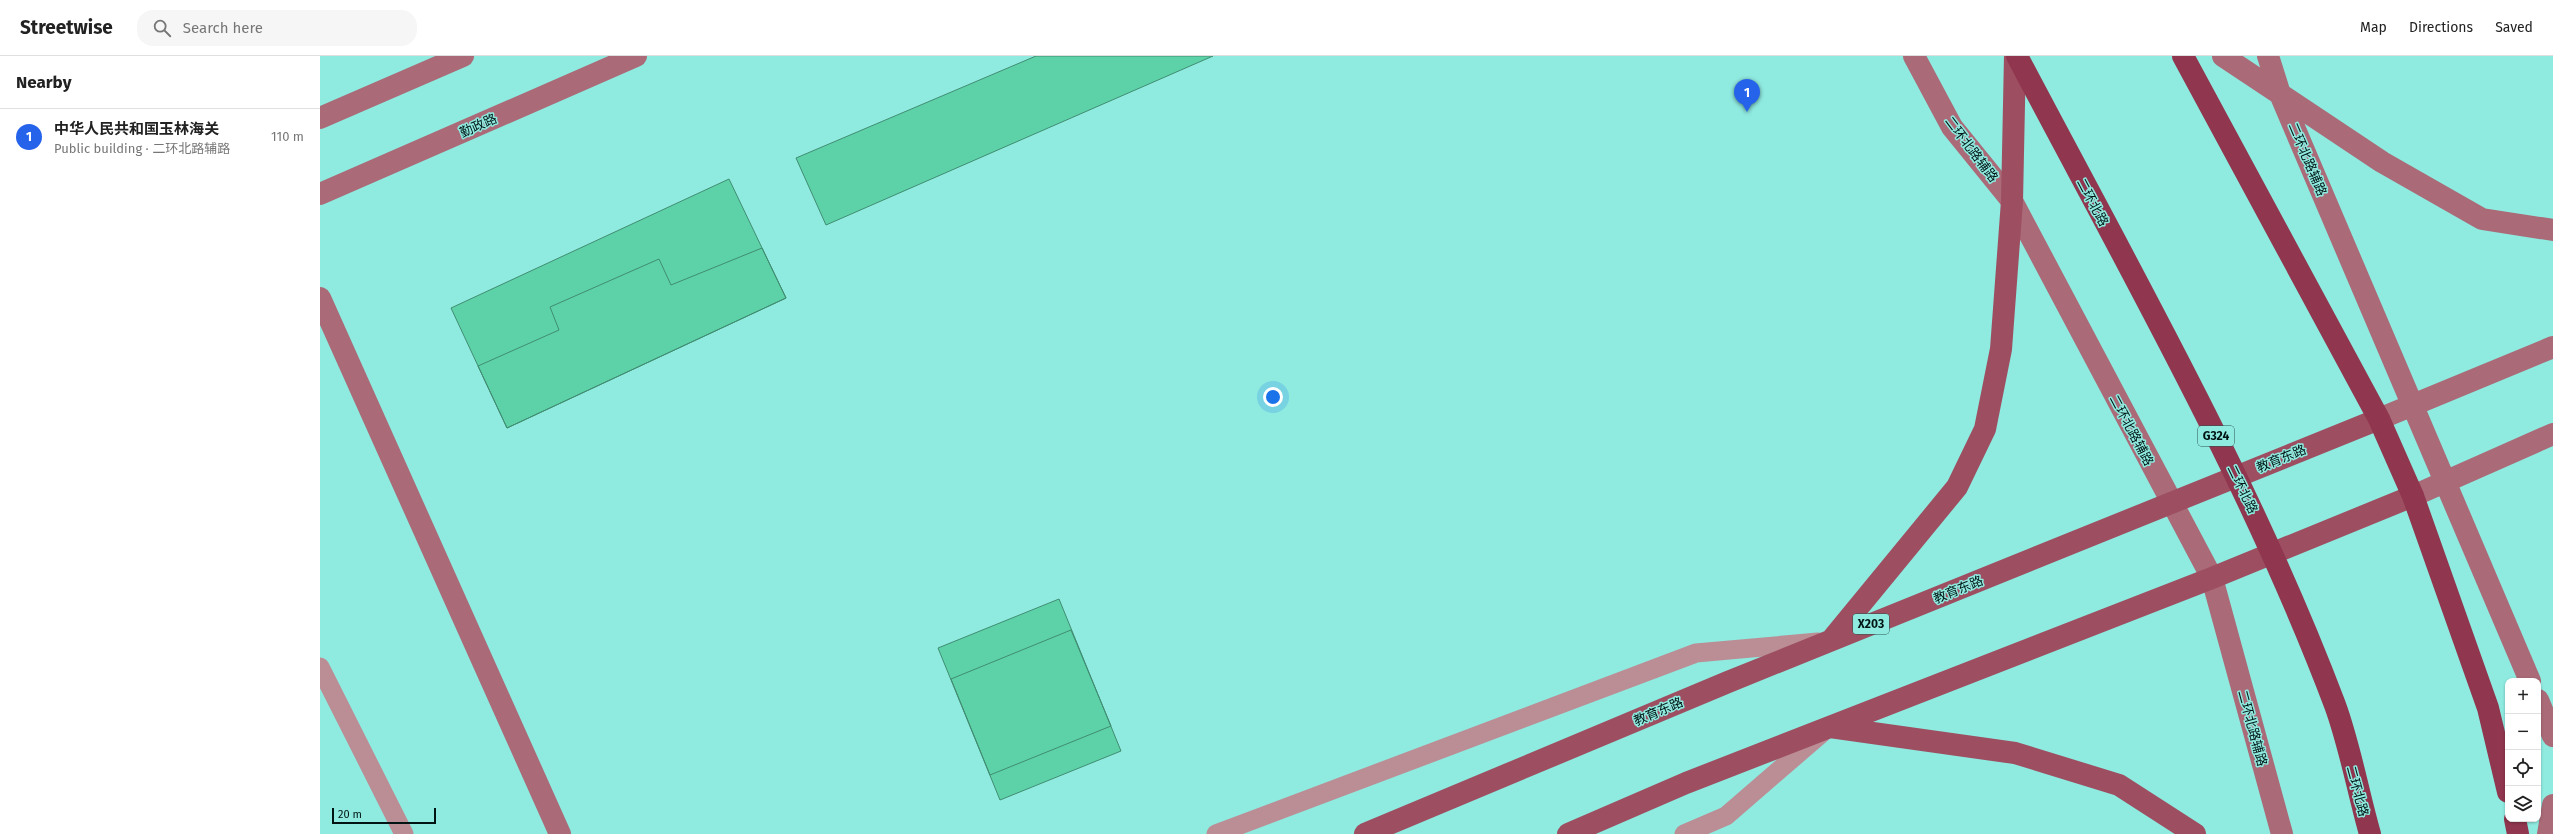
<!DOCTYPE html>
<meta charset="utf-8">
<style>
body{margin:0;font-family:"Fira Sans","Noto Sans SC",sans-serif;background:#f6f6f6;color:#222}
.controls{position:absolute;right:12px;bottom:12px;display:grid;overflow:hidden;border-radius:8px;box-shadow:0 1px 3px #0004}
.controls button{width:36px;height:36px;display:grid;place-items:center;padding:0;border:0;border-bottom:1px solid #e0e0e0;background:#fff;color:#222;font:20px sans-serif}
.scale{position:absolute;left:12px;bottom:10px;width:104px;box-sizing:border-box;padding-left:4px;border:2px solid #001513;border-top:0;font-size:11px;line-height:14px;white-space:nowrap;color:#001513;-webkit-text-stroke:3px #8feae0;paint-order:stroke}
.you{position:absolute;left:953px;top:341px;width:14px;height:14px;margin:-10px;border:3px solid #fff;border-radius:50%;background:#1a73e8;box-shadow:0 0 0 6px #1a73e833}
.badge{display:grid;place-items:center;width:26px;height:26px;border-radius:50%;background:#2563eb;color:#fff;font-size:13px;font-weight:700}
.pin{position:absolute;translate:-50% -33px;filter:drop-shadow(0 1px 2px #0008)}
.pin::after{content:'';position:absolute;top:21px;width:14px;height:12px;background:inherit;clip-path:polygon(0 0,100% 0,50% 100%)}
.list{margin:0;padding:0;list-style:none}
h2{display:flex;justify-content:space-between;align-items:center;height:52px;margin:0;padding:0 16px;font-size:17px}
h2 small{font-size:13px;font-weight:400;color:#767676}
.list li{display:grid;grid-template-columns:26px 1fr auto;gap:12px;align-items:center;box-sizing:border-box;height:56px;padding:0 16px;border-top:1px solid #e0e0e0}
.list b{display:block;font-size:15px;white-space:nowrap}
.list p{margin:0;font-size:13px;white-space:nowrap;color:#767676}
.list em{font-size:13px;font-style:normal;color:#767676}
.icon{flex:none;width:22px;height:22px;fill:none;stroke:currentColor;stroke-width:2;stroke-linecap:round;stroke-linejoin:round}
.map{position:relative;flex:none;width:2233px;height:778px;overflow:hidden}
header{display:flex;align-items:center;gap:24px;box-sizing:border-box;height:56px;padding:0 20px;background:#fff;border-bottom:1px solid #e0e0e0}
header strong{font-size:19px}
nav{display:flex;gap:22px;margin-inline-start:auto;font-size:14px}
.search{width:280px;height:36px;background:#f6f6f6;display:flex;align-items:center;gap:10px;box-sizing:border-box;padding:0 14px;border-radius:16px;color:#767676;font-size:15px}
main{display:flex}
aside{flex:1;background:#fff}
.map>svg:first-child{display:block}
</style>
<header>
<strong>Streetwise</strong>
<div class="search"><svg class="icon" aria-label="search" viewBox="0 0 24 24"><circle cx="10" cy="10" r="6"/><path d="M15 15l6 6"/></svg>Search here</div>
<nav><a>Map</a><a>Directions</a><a>Saved</a></nav>
</header>
<main>
<aside>
<h2>Nearby<small></small></h2>
<ul class="list">
<li><span class="badge">1</span><div><b>中华人民共和国玉林海关</b><p>Public building · 二环北路辅路</p></div><em>110 m</em></li>
</ul>
</aside>
<div class="map">
<svg width="2233" height="778" viewBox="0 0 2233 778">
<rect width="100%" height="100%" fill="#8feae0"/>
<path fill="#5dd2a8" stroke="#408d71" d="M716,0H893L506,169L476,102Z
M409,123L466,242L187,372L131,252Z
M442,192L466,242L187,372L158,310L239,274L230,251L339,203L351,229Z
M739,543L801,695L680,744L618,592Z
M751,574L791,670L670,719L631,623Z"/>
<g fill="none" stroke-linecap="round" stroke-linejoin="round">
<path stroke="#bb8e96" stroke-width="19" d="M0,611L84,778
M896,778L1376,597L1498,586
M1364,778L1406,760L1502,677"/>
<path stroke="#aa6a77" stroke-width="22" d="M1594,0L1632,71L1692,145L1892,522L1962,778
M1903,0L2062,106L2162,163L2233,174
M1948,0L1960,38L2210,625
M0,62L143,0
M0,138L316,0
M0,242L240,778
M2059,363L2233,291
M2093,440L2233,378
M2218,644L2233,680
M2228,778L2233,749"/>
<path stroke="#9d4f61" stroke-width="22" d="M1513,582L1637,431L1665,373L1681,293L1692,145L1695,0
M1510,671L1695,697L1799,729L1875,778
M1045,778L1408,626L2059,363
M1248,778L1366,727L1892,522L2093,440"/>
<path stroke="#90364e" stroke-width="22" d="M1697,0C1809,213 1930,424 2015,649C2030,690 2038,736 2050,778
M1863,0L2059,363L2093,440L2168,652L2188,736
M2195,763L2198,778"/>
</g>
<g text-anchor="middle" stroke-width="3" stroke-linejoin="round" paint-order="stroke">
<g fill="#8feae0" stroke="#2b5550" stroke-width="1">
<rect x="1878" y="370" width="36" height="20" rx="3"/>
<rect x="1533" y="558" width="36" height="20" rx="3"/>
</g>
<g font-size="12" font-weight="bold" fill="#001513">
<text x="1896" y="384">G324</text>
<text x="1551" y="572">X203</text>
</g>
<g font-size="13" fill="#001513" stroke="#8feae0">
<text transform="translate(158 69) rotate(-24)" y="5">勤政路</text>
<text transform="translate(1652 93) rotate(53)" y="5">二环北路辅路</text>
<text transform="translate(1988 103) rotate(67)" y="5">二环北路辅路</text>
<text transform="translate(1773 146) rotate(62)" y="5">二环北路</text>
<text transform="translate(1812 374) rotate(62)" y="5">二环北路辅路</text>
<text transform="translate(1961 402) rotate(-22)" y="5">教育东路</text>
<text transform="translate(1923 433) rotate(64)" y="5">二环北路</text>
<text transform="translate(1638 533) rotate(-22)" y="5">教育东路</text>
<text transform="translate(1338 655) rotate(-23)" y="5">教育东路</text>
<text transform="translate(1933 672) rotate(75)" y="5">二环北路辅路</text>
<text transform="translate(2038 735) rotate(75)" y="5">二环北路</text>
</g>
</g>
</svg>
<div class="controls">
<button>+</button>
<button>−</button>
<button><svg class="icon" aria-label="locate" viewBox="0 0 24 24"><circle cx="12" cy="12" r="6"/><path d="M12 2v4M12 18v4M2 12h4M18 12h4"/></svg></button>
<button><svg class="icon" aria-label="layers" viewBox="0 0 24 24"><path d="M12 4l9 5-9 5-9-5zM3 14l9 5 9-5"/></svg></button>
</div>
<div class="scale">20 m</div>
<div class="you"></div>
<div class="pin badge" style="left:1427px;top:56px">1</div>
</div>
</main>
